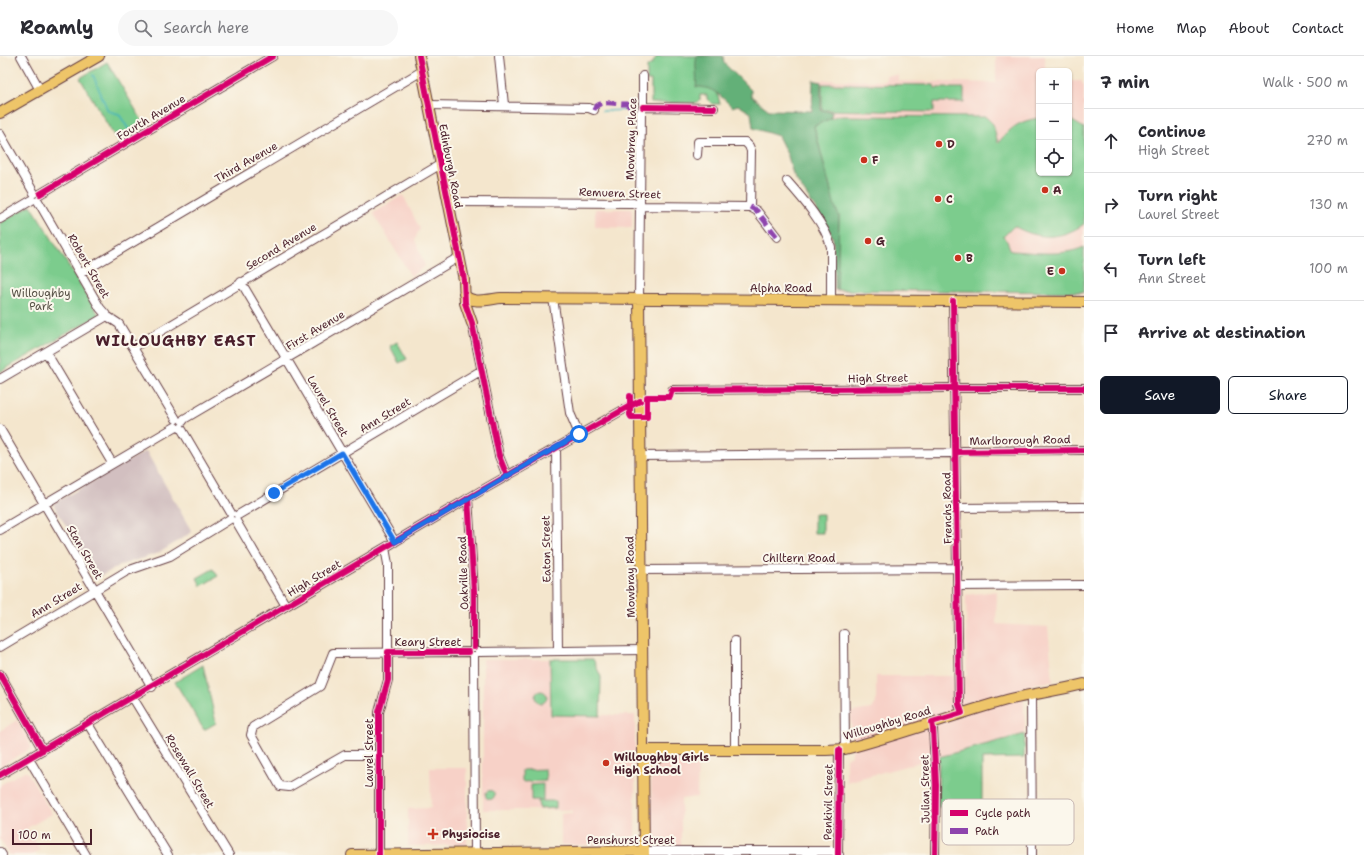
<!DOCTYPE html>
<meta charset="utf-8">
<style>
body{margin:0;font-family:"Shantell Sans",sans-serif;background:#f7f7f7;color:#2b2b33}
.controls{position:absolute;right:12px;top:12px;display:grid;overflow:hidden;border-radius:6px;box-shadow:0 1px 3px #0004}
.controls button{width:36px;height:36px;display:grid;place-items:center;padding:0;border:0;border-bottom:1px solid #e1e1e2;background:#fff;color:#2b2b33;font:20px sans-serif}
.scale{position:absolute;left:12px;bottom:10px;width:80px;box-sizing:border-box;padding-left:4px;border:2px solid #4a1f2b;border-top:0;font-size:11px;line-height:14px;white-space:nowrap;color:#4a1f2b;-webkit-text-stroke:3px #fbf7ec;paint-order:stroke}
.stop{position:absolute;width:12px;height:12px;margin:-9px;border:3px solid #1a73e8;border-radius:50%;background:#fff}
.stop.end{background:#1a73e8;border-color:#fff;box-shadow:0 1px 4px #0008}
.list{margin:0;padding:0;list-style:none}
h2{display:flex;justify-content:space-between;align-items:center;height:52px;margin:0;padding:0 16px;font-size:17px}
h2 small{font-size:13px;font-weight:400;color:#7c7c81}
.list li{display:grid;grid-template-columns:26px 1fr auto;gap:12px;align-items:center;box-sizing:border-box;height:64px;padding:0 16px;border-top:1px solid #e1e1e2}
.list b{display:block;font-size:15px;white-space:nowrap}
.list p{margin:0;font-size:13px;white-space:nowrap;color:#7c7c81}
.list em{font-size:13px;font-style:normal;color:#7c7c81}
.actions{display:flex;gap:8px;padding:12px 16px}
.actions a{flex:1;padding:9px 0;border:1px solid #111827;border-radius:6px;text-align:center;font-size:14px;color:#111827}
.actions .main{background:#111827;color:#fff}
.icon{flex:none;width:22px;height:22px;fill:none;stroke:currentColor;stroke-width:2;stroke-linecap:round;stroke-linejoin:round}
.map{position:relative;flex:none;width:1084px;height:799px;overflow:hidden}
header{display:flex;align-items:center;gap:24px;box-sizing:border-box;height:56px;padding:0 20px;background:#fff;border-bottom:1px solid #e1e1e2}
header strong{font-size:19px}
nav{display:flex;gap:22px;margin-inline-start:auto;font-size:14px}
.search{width:280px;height:36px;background:#f7f7f7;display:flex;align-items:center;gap:10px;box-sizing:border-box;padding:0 14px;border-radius:22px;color:#7c7c81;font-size:15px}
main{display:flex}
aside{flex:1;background:#fff}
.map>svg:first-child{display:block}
</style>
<header>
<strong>Roamly</strong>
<div class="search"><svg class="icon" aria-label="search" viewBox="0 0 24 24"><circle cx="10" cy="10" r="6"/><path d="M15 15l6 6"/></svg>Search here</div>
<nav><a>Home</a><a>Map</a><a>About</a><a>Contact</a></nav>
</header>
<main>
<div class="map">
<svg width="1084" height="799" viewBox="0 0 1084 799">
<rect width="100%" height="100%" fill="#fbf7ec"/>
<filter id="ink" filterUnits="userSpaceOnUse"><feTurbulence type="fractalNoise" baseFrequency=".025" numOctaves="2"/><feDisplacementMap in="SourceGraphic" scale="8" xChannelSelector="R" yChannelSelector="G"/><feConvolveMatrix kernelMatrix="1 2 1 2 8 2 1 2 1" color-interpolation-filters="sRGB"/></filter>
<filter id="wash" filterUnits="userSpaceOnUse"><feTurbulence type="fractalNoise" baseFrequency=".012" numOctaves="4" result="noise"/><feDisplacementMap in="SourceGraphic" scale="16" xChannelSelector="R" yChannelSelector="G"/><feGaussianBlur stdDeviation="0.9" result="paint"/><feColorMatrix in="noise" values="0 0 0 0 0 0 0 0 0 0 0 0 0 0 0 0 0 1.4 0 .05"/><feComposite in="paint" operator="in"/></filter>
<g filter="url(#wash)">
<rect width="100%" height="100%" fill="#f4e6cd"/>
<path fill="#f7d1c7" d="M996,0H1045V15H1039V117H1069V25H1082V28H1084V238L834,237L835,180L813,55V24L886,25V19H898V25L996,27Z
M403,139L420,173L417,178L415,184L425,210L411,220L373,157Z
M595,153H632V172L595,171Z
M997,535L996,568L1048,571L1053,626L1037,627L1023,632L1025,678L846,726V702L852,700L851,656L872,653L876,647V620H967L966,539Z
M483,603H550L551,659H635V788L630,789H561V757H572V754H483Z
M17,664L32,692L0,710V675Z
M683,702L698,704L697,741L681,743V799H652L651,716L656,707L664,703Z
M430,712H467V789L408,790V753L431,752Z
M24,715L28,717L52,758L27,772L40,794L32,799H9L0,783V729Z"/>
<path fill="#d2bfc0" d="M146,395L192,476L159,497L121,509L97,522L53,448Z"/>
<path fill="#7bcc8d" stroke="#62765c" d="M657,0H710L711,10L720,48H712L707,43V39H700V44L696,47H651V25H647V11L652,8Z
M107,6L143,66L116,83L80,22Z
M822,28L934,29L935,32H964V46H934V56L822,54Z
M836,60L986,61L993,68L998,87C1011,71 1019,65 1039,62V117H1069V63L1084,72V168C1061,184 1038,184 1014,170L1003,181L1007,185L1011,195C1035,196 1061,201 1084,191V236L837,234L839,160L835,151L814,70Z
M31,149L99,259L0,316V167Z
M397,286L407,303L399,307L390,290Z
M814,458H823V477H814Z
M213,513L218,520L201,530L197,522Z
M550,603H593L601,621L600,660L551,659Z
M203,609L216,667L204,674L175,626Z
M535 641a6 6 0 1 1 12 0a6 6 0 1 1-12 0Z
M1025,678L1024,702L982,703V752L938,751L939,701Z
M545,713L546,725L522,726V714Z
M543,728V744H531V729Z
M485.5 739a4.5 4.5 0 1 1 9 0a4.5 4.5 0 1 1-9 0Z
M538,745H556V752L539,753Z"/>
<path fill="#64b078" stroke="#576852" d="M697,0H723L724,7L751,34V40L769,54L812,55L813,24L821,26V54L832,56L831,62L814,70L835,151L839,160L837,234H835L833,182L827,170L793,119L788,100L778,80L753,72L751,57L738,49L732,51C721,40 712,30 696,31C698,20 694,10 697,0Z"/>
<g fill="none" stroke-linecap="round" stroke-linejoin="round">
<path stroke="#43b3ba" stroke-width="1.5" d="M93,19L108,55L119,58L129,74
M602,55L630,54"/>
</g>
</g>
<g filter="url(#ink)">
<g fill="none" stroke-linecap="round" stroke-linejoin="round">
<g stroke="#643d43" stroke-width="10">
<path id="minor" d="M21,0L40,34
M499,0L504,49
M429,49L589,52L594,54
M643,51L714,52
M0,78L34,137
M697,99L698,86H745L749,90L751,95L750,151
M787,125C802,142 826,169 831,191V244
M40,138L273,0
M38,145L100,252L107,260L119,268L176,363
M448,146L633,147L640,150L750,151L757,155L777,181
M0,163L32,144
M81,217L422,15
M241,226L395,486
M553,242L570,357L579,378
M639,243L641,56L643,51V20
M953,245L959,648L962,657
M472,267L499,400L507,420
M134,291L441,108
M46,296L112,407
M0,323L107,260
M672,334L948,332H1084
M183,365L184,363L459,201
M181,372L231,457
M0,373L152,631
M556,392L558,595
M640,400L951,397L963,395L1084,394
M468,442L474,535V591
M956,452L1084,451
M238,459L482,314
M236,465L286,550
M0,474L175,371
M642,514L958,512
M958,530L1084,529
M844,578L845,693
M735,585V694
M0,591L127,515L170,500L230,463
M479,596L642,594
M474,600L475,798
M0,618L43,694
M1031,638L1032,799
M133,642L229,799
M932,666L933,673L936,729L935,799
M88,668L168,799
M378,699H345L289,731L280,730L251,679L253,671L320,630L333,597L469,596
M29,703L86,799
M0,719L479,436L628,351L640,345
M644,795H833L839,799
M0,796L2,799
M379,799V656L388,624V508L385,492
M838,799L839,694"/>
</g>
<g stroke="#643d43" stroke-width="12">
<path id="major" d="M419,0L464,224L465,247L472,267
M0,57L99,0
M464,238C471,249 490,243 501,242L1084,246
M639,243L644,799
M643,694H826L845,693C899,679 950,660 1003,645C1030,638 1057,635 1084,628
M644,718C650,703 657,702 670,697
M352,799L644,795"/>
</g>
<use href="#minor" stroke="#fff" stroke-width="8"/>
<use href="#major" stroke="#eec569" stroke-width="10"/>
<path stroke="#8e44ad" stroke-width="5" stroke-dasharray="10 5" stroke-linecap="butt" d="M594,54C598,42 618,49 627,48L630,51L637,52
M750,151L757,155L777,181"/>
<g stroke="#fbf7ec" stroke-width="8">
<path id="cycleway" d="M419,0L464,224L465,247L472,267L499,400L507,420
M643,51L714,52
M40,138L273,0
M630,340V359L631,361H647V341H670L672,334L948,332H1084
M956,396L1084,394
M468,442L474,535V591
M0,618L43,694
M0,719L479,436L628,351L640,345
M379,799V656L388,624V596H469
M838,799L839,694
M935,799L936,729L933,673L932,666L962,657L959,648L953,245"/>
</g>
<use href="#cycleway" stroke="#d6006c" stroke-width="6"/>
</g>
</g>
<g fill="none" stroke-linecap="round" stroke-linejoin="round" filter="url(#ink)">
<path stroke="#1a73e8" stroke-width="5" d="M274,437L342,397L395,486L579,378"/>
</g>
<g fill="#c8321e" stroke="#fbf7ec" stroke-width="1.5">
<circle cx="939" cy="88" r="4"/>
<circle cx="864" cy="104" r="4"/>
<circle cx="1045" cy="134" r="4"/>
<circle cx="938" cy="143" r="4"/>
<circle cx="868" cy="185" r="4"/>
<circle cx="958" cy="202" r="4"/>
<circle cx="1062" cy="215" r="4"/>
<circle cx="606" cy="707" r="4"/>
<path d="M431 772h4v4h4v4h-4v4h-4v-4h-4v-4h4z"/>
</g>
<g text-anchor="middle" stroke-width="4" stroke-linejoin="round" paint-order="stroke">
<g font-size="11" fill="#4a1f2b" stroke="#fbf7ec">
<text transform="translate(151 61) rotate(-31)" y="4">Fourth Avenue</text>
<text transform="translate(631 83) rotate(-88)" y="4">Mowbray Place</text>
<text transform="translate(246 106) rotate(-30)" y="4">Third Avenue</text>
<text transform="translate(451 110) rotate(79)" y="4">Edinburgh Road</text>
<text transform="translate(620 137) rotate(2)" y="4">Remuera Street</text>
<text transform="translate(281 190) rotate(-31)" y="4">Second Avenue</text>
<text transform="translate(89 210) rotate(60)" y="4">Robert Street</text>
<text x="781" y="236">Alpha Road</text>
<text transform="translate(315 274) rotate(-31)" y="4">First Avenue</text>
<text transform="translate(878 322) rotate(-1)" y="4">High Street</text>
<text transform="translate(328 350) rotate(59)" y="4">Laurel Street</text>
<text transform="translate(385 359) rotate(-31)" y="4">Ann Street</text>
<text transform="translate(1020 384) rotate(-1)" y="4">Marlborough Road</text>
<text transform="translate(947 452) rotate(-91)" y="4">Frenchs Road</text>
<text transform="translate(546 493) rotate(-91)" y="4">Eaton Street</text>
<text transform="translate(85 496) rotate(60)" y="4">Stan Street</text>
<text x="799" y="506">Chiltern Road</text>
<text transform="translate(463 517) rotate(-92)" y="4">Oakville Road</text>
<text transform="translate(630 521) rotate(-91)" y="4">Mowbray Road</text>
<text transform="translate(314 522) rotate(-31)" y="4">High Street</text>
<text transform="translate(56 544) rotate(-31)" y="4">Ann Street</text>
<text x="428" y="590">Keary Street</text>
<text transform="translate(887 667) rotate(-17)" y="4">Willoughby Road</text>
<text transform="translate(369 697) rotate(-90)" y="4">Laurel Street</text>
<text transform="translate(190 715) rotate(59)" y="4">Rosewall Street</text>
<text transform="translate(925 733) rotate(-91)" y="4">Julian Street</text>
<text transform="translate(828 746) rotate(-89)" y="4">Penkivil Street</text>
<text x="631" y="788">Penshurst Street</text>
</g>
<g font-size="11" font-weight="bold" fill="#4a1f2b" stroke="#fbf7ec" text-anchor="start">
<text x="947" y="92">D</text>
<text x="872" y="108">F</text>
<text x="1053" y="138">A</text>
<text x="946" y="147">C</text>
<text x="876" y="189">G</text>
<text x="966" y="206">B</text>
<text x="1054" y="219" text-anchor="end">E</text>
<text x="614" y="705">Willoughby Girls<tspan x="614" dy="13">High School</tspan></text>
<text x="442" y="782">Physiocise</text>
</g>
<g font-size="11" fill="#595348" stroke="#fbf7ec">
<text x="41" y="241">Willoughby<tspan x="41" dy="13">Park</tspan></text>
</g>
<g font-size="15" font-weight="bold" letter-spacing="1" fill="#4a1f2b" stroke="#fbf7ec">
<text x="176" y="290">WILLOUGHBY EAST</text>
</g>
</g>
<rect x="942" y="743" width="132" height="46" rx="6" fill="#fbf7ec" stroke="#c6b6b2" stroke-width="1"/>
<rect x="950" y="754" width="18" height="6" fill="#d6006c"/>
<rect x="950" y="772" width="18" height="6" fill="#8e44ad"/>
<g font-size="11" fill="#4a1f2b">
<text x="975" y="761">Cycle path</text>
<text x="975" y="779">Path</text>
</g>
</svg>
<div class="controls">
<button>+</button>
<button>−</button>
<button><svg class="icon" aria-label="locate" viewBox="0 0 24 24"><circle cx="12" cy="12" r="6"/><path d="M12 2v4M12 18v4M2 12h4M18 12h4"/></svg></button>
</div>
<div class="scale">100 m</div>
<div class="stop" style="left:579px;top:378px"></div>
<div class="stop end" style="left:274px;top:437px"></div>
</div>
<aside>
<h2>7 min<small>Walk · 500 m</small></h2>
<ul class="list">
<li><svg class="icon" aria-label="ahead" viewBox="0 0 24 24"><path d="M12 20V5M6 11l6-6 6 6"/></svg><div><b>Continue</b><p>High Street</p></div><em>270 m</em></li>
<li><svg class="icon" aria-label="right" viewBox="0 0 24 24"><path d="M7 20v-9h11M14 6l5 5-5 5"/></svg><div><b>Turn right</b><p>Laurel Street</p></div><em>130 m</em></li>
<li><svg class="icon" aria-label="left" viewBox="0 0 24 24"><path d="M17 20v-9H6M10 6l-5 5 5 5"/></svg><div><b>Turn left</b><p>Ann Street</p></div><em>100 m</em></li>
<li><svg class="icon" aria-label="arrive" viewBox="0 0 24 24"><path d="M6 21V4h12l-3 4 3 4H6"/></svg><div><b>Arrive at destination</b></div></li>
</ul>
<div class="actions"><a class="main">Save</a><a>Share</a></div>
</aside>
</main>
